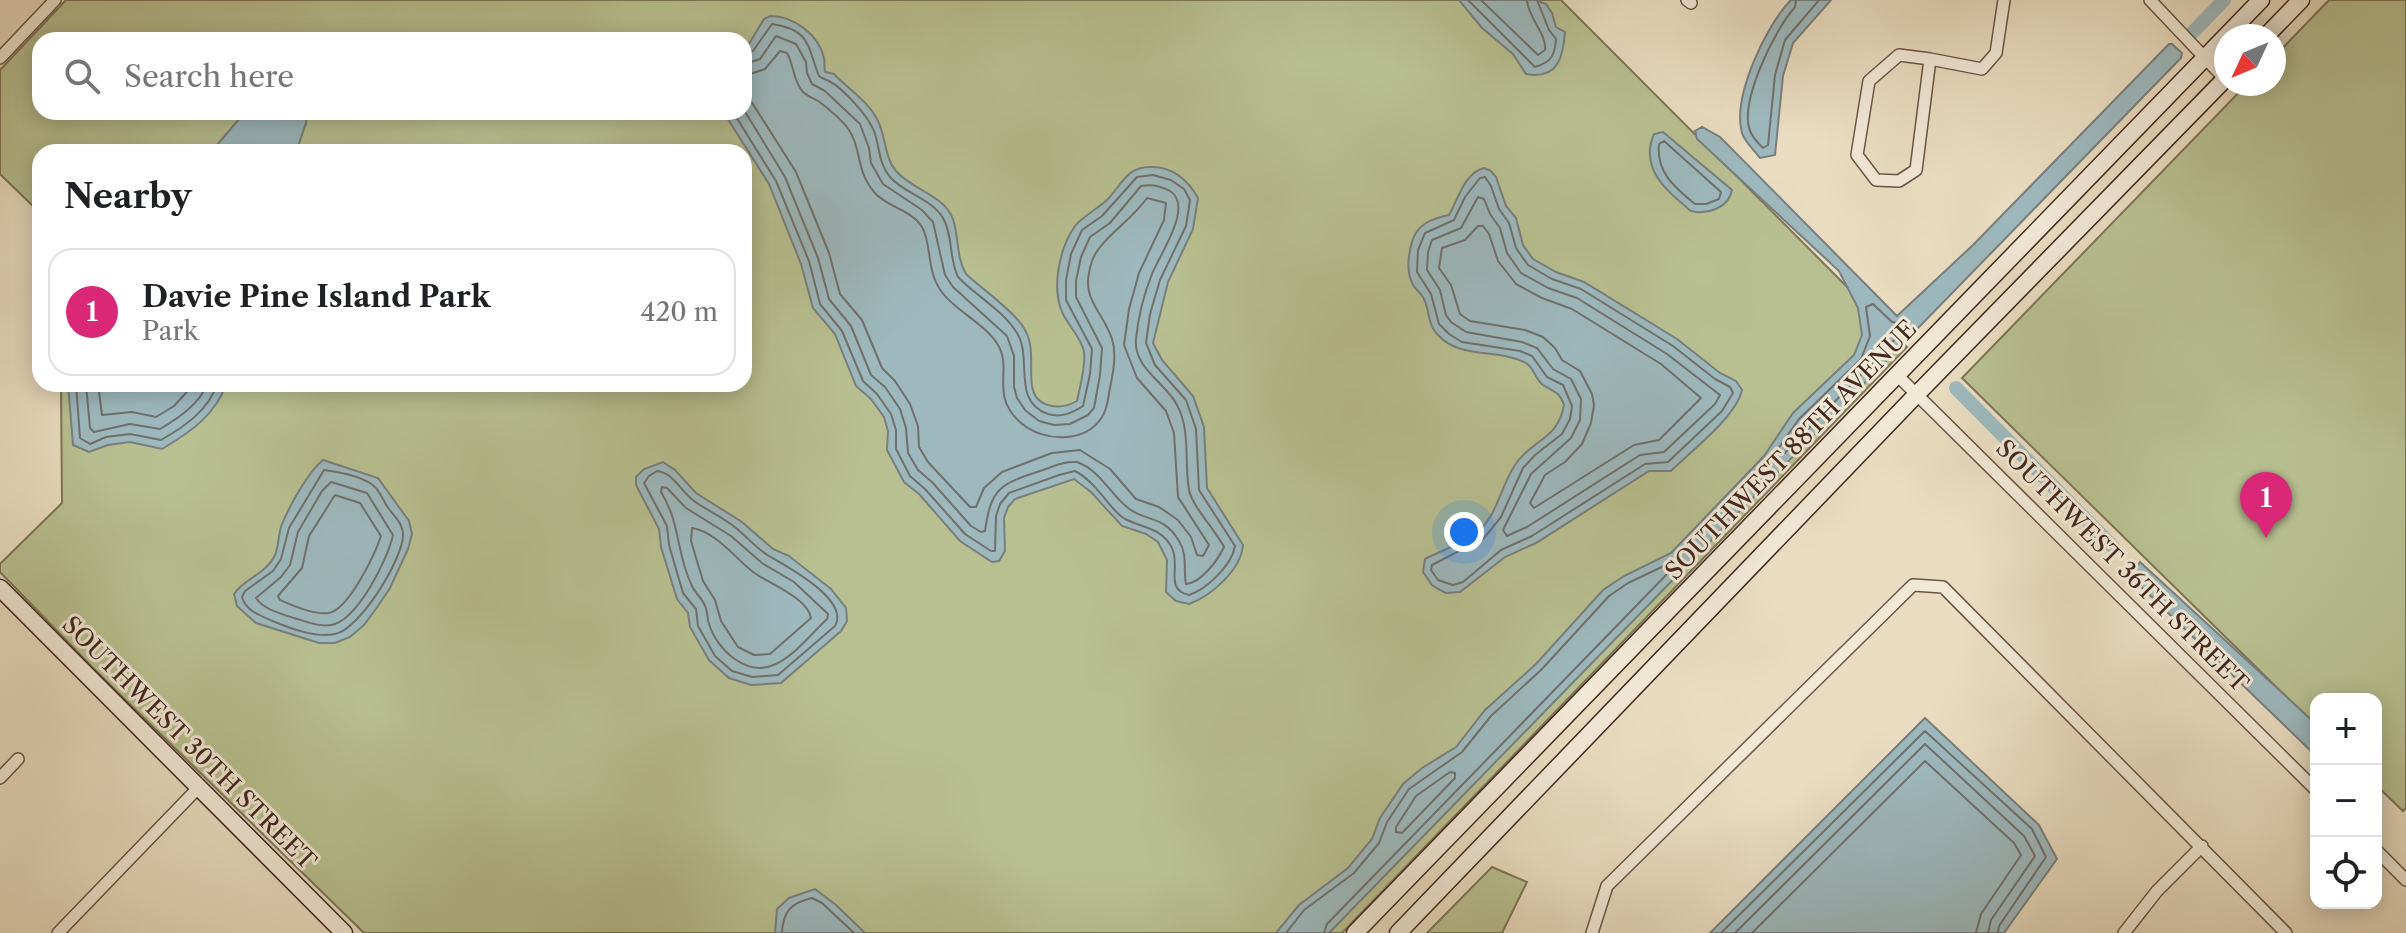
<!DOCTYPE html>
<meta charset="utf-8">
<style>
body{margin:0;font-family:"Libre Caslon Text",serif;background:#f2f2f2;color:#202124}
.controls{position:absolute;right:24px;bottom:24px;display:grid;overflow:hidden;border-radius:16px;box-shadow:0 4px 20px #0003}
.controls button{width:72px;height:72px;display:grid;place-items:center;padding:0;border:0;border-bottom:2px solid #e0e0e0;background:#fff;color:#202124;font:40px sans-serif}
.compass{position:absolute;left:2214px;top:24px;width:72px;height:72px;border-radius:50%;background:#fff;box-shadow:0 4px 20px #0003;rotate:226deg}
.you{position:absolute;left:1464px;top:532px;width:28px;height:28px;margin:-20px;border:6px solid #fff;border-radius:50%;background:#1a73e8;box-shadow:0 0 0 12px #1a73e833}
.badge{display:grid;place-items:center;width:52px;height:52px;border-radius:50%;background:#db2777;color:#fff;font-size:26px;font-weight:700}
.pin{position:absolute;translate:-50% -66px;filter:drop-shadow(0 2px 4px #0008)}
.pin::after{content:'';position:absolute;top:42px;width:28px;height:24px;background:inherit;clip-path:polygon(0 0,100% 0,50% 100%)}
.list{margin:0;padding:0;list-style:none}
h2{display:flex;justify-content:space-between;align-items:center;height:104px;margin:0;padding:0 32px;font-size:34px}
h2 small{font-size:26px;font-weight:400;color:#757577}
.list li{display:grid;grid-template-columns:52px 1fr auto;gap:24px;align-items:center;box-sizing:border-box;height:128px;margin:0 16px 16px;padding:0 16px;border:2px solid #e0e0e0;border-radius:24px}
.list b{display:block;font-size:30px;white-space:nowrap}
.list p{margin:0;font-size:26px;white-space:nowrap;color:#757577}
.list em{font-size:26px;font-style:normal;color:#757577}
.icon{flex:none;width:44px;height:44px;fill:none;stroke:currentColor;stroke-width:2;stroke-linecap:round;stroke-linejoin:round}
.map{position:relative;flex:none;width:2406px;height:933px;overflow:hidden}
.search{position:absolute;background:#fff;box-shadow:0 4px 20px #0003;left:32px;top:32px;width:720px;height:88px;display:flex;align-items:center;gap:20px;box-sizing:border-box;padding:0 28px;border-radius:24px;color:#757577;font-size:30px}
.panel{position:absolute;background:#fff;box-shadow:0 4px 20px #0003;left:32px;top:144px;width:720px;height:248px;border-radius:24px}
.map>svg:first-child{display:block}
</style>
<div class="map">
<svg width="2406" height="933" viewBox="0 0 2406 933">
<rect width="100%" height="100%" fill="#e9dcc0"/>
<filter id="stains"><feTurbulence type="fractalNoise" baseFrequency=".0025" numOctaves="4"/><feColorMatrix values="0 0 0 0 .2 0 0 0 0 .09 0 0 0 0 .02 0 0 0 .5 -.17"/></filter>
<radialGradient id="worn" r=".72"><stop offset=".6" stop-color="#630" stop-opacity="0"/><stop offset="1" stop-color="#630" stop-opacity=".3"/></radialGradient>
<path fill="#b8c091" stroke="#7e7458" stroke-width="2" fill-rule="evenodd" d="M66,0H1561L1907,347L1342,933H364L98,673L0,572V564L62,503L61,384H744V152H40V213L0,174V70ZM40,40H744V112H40Z
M2329,0H2406V808L2403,811L2376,785V699H2316V726L1962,378L2247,84H2274V57Z
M1492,867L1527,882L1502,933H1427Z"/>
<path fill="#9db9be" stroke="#797f7e" stroke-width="2" d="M1459,0H1536L1546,4L1552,13L1556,27L1565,32C1563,57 1558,80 1526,74L1513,54L1482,28Z
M1791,0H1831L1793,43L1783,76L1775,155L1760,158C1755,151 1744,141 1742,133C1732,97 1766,25 1791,0Z
M770,16C794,16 819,35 824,58C825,63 824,67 825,72L834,74C847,88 868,101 877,119C886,135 884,157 896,171C912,190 943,194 953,219C959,237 956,257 966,274C982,289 1009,307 1022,325C1036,345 1029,364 1032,386C1036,409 1061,410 1077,401C1080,386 1086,367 1084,352C1082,339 1069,326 1063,314C1051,289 1059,249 1075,226C1083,216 1099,208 1108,199C1122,184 1127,167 1150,167C1172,166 1188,180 1198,198L1193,229L1168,282L1153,343L1162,360L1193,396L1204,427L1207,488L1243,545C1241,570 1211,596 1189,604L1176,601L1166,592L1167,560L1158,542L1146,534L1122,526L1091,492L1074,479L1015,499L1008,507L1004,518L1005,551L999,561L992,562L960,541L919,494L904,482L887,450L888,431L884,417L871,399L856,386L835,334L813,308L801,264L769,184L724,113L744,112V52L764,19Z
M2169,44H2172L2182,53L2181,58L1329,933H1276L1299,905L1348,868L1372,839L1380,818L1403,784L1422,768L1456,747L1485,710L1536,664L1603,590L1624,576L1671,553L1764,456L1793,413L1854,355L1862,335L1858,308L1839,271L1697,139L1695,131L1702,127L1720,137L1897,316L1973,245Z
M245,112H307L306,123L296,152H211Z
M1663,132L1732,190C1729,208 1707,215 1691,211C1667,191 1639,169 1654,134Z
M1484,168L1491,171L1496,177L1506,206L1516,218L1523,245L1533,259L1556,272L1584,282L1677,339L1720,373L1736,381L1742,390C1736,417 1691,451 1671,471H1649L1536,543L1505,557L1460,592L1446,593L1438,589L1432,585L1423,572L1425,559C1440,551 1470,541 1480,530C1498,512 1501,486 1515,465C1532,439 1558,440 1564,405C1559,391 1554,392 1543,385C1534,378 1534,366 1524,362C1495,348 1460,360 1437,334C1427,323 1430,311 1424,299C1422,294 1416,290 1413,285C1406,272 1408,256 1412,242C1417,224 1431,219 1449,215C1458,200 1464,173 1484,168Z
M68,384H226C216,415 189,433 162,449L130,442L108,445L89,452L73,445Z
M323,460L378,478L409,521L412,534L408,549L390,588L378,606L364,625L350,637L335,643H319L256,623L237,606L234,594C244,579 267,573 275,555C279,546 278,534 282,524C290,505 308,472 323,460Z
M663,462L675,470L696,493L742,522L773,549L789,556L831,589L846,608L847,621L841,631L781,683L751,685L729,678L709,660L690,627L688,613L677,599L661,547L659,529L636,485V477L644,469Z
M2140,562L2316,724V756L2131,577Z
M1925,718L2039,825L2057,859L2004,933H1710Z
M815,889L836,905L865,933H775L777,909L789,898Z"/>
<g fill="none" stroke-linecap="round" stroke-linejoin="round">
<path stroke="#70706e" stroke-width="2" d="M1468,0L1535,67C1551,62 1555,56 1556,39L1549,30L1537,0
M1481,0L1538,55L1545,50C1547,34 1528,18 1527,0
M1796,0L1795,7C1775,29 1737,105 1751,133C1754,139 1759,144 1763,148L1768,145L1775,75L1785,40L1819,0
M744,64L760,59L776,36L796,44L806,62L807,73L812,84L825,91L860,124L869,148L871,163L883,184L922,210L933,222L945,275L953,287L1007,336L1014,356V387L1017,398L1025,410L1039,421L1054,425L1070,424L1088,415L1094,408L1100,375L1102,348L1076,297V281L1081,257L1090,237L1110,223L1141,186C1151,184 1161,186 1170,191C1194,206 1160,254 1152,274C1144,294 1138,318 1136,339C1133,368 1166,383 1177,405C1191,431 1184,462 1189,490C1192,506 1216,531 1224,547C1218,560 1201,583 1186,584C1183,570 1188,555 1179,541C1163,514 1145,522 1128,508C1109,493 1101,471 1077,462C1063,461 1053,467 1040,471C1000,484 991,488 985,531L981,532L971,526L932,482L918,470L908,453L906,428L900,409L885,387L871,375L851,326L829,299L818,258L785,177L744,110
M744,76L765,69L780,51L787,53C794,65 793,81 803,92C808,97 813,98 818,101C828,108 843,121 849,130C862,149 855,169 874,192C886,207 912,210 922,227C932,244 926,270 941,291C955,311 986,324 998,345C1013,370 989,395 1021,423C1043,442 1085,444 1102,417C1108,408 1108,397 1110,388C1113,373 1117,354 1112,339C1101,307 1079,300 1092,261C1099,240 1132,220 1147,198L1166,203L1164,220L1139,273L1129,309L1124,345L1137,378L1166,411L1174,433L1178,497L1209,545L1203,556L1197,555L1191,537L1178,520L1159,507L1136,499L1110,469L1080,450L1052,453L1002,472L984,488L976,507H970L928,462L919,447L918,426L910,404L895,381L882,368L862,320L840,294L829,253L796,172L744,90
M733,112L776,181L809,261L820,304L842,331L863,381L877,394L891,414L896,430V449L910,476L925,489L965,534L991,551H995L996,516L1000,504L1009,493L1059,475L1075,471C1099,484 1109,510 1125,519C1143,528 1162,528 1172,548C1181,566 1164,590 1189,595C1207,589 1232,565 1235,546L1199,490L1196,429L1186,400L1155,365L1146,343L1150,314L1160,280L1186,226L1190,200L1184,189L1171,180L1153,175L1137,177L1102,216L1082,230L1071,254L1066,280V300L1092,349L1090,374L1083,406C1072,413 1061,418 1048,414C1011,401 1033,359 1017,333C1004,311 976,296 958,277C949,259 953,235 943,218C931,198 905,194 890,177C878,163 880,147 874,131C868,116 844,89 829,81C826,79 822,79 819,76C807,46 811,30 772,24L753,51L744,54
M1664,141L1721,192L1719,199L1706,204H1695C1674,187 1656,172 1659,144Z
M1485,177L1491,186L1499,209L1509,223L1516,248L1528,265L1552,279L1581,289L1673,346L1715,379L1730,387L1733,393L1722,411L1668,462L1645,464L1532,536L1501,550L1463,582L1453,585L1438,580L1431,570L1432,565L1484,538L1501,517L1523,468L1535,455L1562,434L1570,419L1572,406L1563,385L1547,377L1532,356L1520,351L1462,342L1449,334L1439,324L1431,294L1417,272L1418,250L1425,233L1454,220L1465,197L1480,178Z
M1478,197L1484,199L1490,214L1500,228L1507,253L1521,273L1548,288L1577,298L1667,354L1720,395L1715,404L1664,452L1640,455L1527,527L1507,536L1503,530L1531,474L1571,438L1580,420L1581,399L1571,379L1553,369L1537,348L1522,342L1466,332L1451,322L1446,315L1440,290L1427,270L1428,252L1432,240L1461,228Z
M1478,226H1483L1489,234L1498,261L1516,284L1542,298L1572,309L1661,364L1701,398L1659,440L1634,445L1534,508L1530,503L1545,475L1565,462L1582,444L1591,423L1594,405L1592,394L1580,371L1562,360L1555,348L1543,337L1525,330L1470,321L1460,314L1451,285L1439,268L1442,248L1465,240Z
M1873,304L1892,322L1904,324L1905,329L1785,453L1780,454L1778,449L1799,419L1861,359L1870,336L1866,307Z
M76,384L80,438L90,444L106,437L130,434L161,440C184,427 209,410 217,384
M86,384L90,428L94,432L130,424L160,429C177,419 200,404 207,384
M98,384L102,415L132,412L156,417L174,406L194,384
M324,470C339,472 365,476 376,488C381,494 384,502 389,509C395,517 404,525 403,536C402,560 360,629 335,634C316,638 292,629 275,622C262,616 246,612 242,597L245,591L273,571L281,559L289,528Z
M657,471C674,473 681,492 694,501C708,511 723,517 736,528C747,537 757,549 769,556C788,567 850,600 835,626L778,675L752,677L732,671L715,656L698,626L696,609L683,593L669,545L667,526L644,483L649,476Z
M331,482L367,493L393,535C388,559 357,621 331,625C318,627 305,621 294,618C281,614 263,609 256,598L281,577L290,565L298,532L322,491Z
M662,487L667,488L686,508L731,536L762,563L794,582L828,614L827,619C812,633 795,655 776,664C747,678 717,650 709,624C707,619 708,612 705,606C702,598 695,593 692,586C676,554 681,524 661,492Z
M335,495L360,503L381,536C375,554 349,609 329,613C314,615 294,606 280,600L278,596L302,568L309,536Z
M692,528C716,532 734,557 753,572C768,583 808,598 811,618L770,654L754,655L738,647L721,621L715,600L703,581L691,541Z
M1450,772L1455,773V778L1402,833L1396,832V827L1416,796Z
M782,933C783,911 791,903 812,898L822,903L854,933
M1286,933L1304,910L1354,873L1379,843L1387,822L1409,789L1462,752L1491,716L1542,669L1609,596L1628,583L1666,565H1670V571L1327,924L1324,933
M1721,933L1925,731L2032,829L2046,857L1999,926L1998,933
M1735,933L1925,744L2024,836L2035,856L1991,920L1988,933
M1752,933L1925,761L2014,843L2021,855L1981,914L1976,933"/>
<path stroke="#9db9be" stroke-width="14" d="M2193,32L2224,0
M1956,388L2114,548"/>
<g stroke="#6c5546" stroke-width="14">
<path id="street" d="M1687,0L1691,3
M2150,0L2225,79
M1899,55L1930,59L1916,170L1899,181L1876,180L1857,155L1869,81Z
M0,58L55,0
M1930,59L1982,69L1996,53L2004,0
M1896,374L2316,790
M0,778L18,759
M2376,850L2406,880
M58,933L199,787
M1592,933L1607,886L1913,585L1943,587L2286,933
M2124,933L2157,891L2202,846"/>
</g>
<g stroke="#43281e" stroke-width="19">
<path id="secondary" d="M2266,36L2301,0
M0,588L344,933
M1355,933L2261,0
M1398,933L1917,394L2226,78"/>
</g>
<use href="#street" stroke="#f1e8d6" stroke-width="11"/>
<use href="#secondary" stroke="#f1e8d6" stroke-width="16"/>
</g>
<g text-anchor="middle" stroke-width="6" stroke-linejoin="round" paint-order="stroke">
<g font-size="24" fill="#43281e" stroke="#f1e8d6">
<text transform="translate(1791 450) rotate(-46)" y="8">SOUTHWEST 88TH AVENUE</text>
<text transform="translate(2122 566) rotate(45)" y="8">SOUTHWEST 36TH STREET</text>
<text transform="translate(189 743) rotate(45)" y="8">SOUTHWEST 30TH STREET</text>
</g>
</g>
<rect width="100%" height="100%" filter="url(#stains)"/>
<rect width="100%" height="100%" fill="url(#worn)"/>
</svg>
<div class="controls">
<button>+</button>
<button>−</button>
<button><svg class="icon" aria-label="locate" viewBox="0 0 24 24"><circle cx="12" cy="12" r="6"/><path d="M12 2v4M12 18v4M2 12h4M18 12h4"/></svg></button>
</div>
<svg class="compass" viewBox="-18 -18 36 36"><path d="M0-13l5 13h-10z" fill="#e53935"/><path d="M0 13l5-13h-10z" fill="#757577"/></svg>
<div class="you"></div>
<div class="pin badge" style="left:2266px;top:538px">1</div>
<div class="search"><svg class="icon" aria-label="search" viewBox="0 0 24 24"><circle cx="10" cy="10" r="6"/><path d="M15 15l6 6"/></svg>Search here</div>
<section class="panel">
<h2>Nearby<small></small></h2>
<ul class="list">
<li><span class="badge">1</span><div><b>Davie Pine Island Park</b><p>Park</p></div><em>420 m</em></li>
</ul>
</section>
</div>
